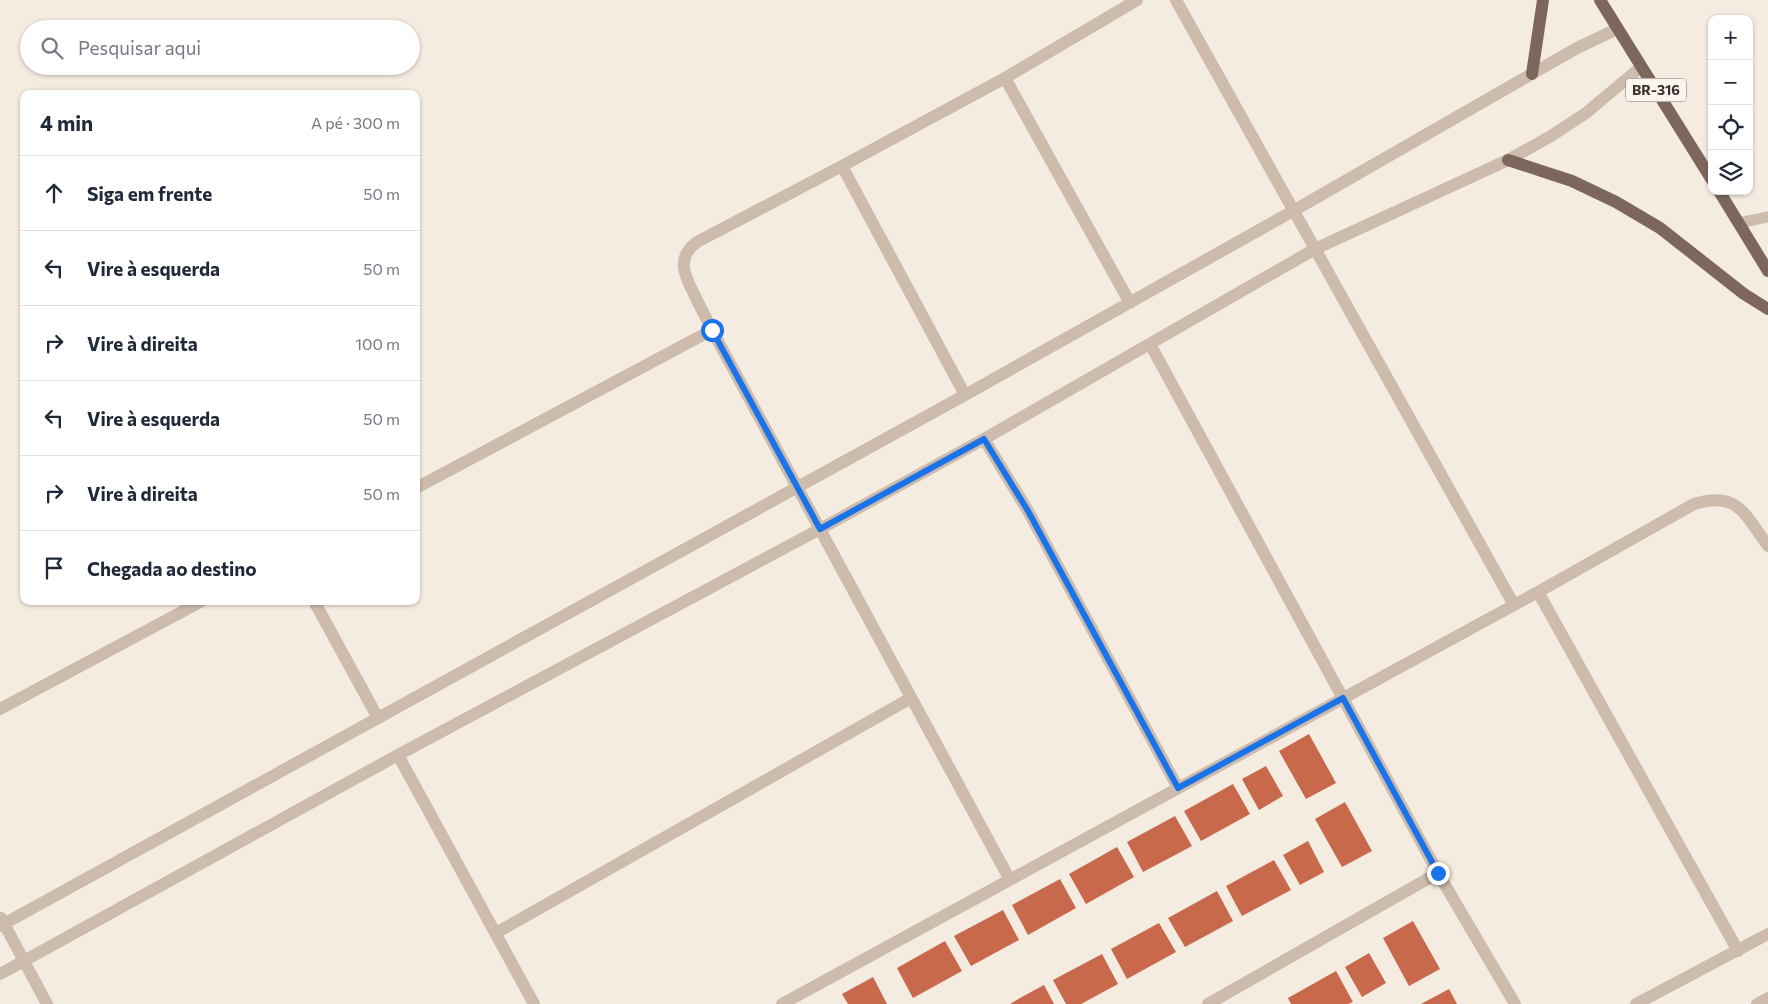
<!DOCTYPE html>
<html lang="pt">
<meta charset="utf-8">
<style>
body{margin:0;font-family:Commissioner,sans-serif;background:#f6f6f7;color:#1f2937}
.controls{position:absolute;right:15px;top:15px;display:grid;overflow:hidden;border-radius:10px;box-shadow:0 1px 4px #0004}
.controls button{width:45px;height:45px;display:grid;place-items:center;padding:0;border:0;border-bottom:1px solid #e0e1e3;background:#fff;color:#1f2937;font:25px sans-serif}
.stop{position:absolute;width:15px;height:15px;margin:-11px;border:4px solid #1a73e8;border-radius:50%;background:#fff}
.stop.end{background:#1a73e8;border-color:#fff;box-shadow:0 1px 5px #0008}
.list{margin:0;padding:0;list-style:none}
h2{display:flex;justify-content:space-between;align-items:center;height:65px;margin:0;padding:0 20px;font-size:21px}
h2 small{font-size:16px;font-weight:400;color:#747a83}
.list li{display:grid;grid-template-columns:32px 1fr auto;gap:15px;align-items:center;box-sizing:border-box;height:75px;padding:0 20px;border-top:1px solid #e0e1e3}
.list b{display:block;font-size:19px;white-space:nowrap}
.list em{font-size:16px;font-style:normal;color:#747a83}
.icon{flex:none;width:28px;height:28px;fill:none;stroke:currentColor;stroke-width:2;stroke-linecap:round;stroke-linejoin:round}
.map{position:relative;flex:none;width:1768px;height:1004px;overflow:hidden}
.search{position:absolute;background:#fff;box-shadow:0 1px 4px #0004;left:20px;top:20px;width:400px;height:55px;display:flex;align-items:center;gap:12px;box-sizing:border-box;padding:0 18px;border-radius:28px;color:#747a83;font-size:19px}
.panel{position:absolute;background:#fff;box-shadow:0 1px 4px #0004;left:20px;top:90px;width:400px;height:515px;border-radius:10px}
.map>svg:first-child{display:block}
</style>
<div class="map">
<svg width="1768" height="1004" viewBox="0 0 1768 1004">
<rect width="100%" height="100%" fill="#f4ebe1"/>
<path fill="#c8694b" d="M1309,734L1336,783L1306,799L1279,751Z
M1266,766L1283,796L1259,810L1242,779Z
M1233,784L1250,814L1201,841L1184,811Z
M1345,802L1372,851L1342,867L1315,819Z
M1175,816L1192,846L1143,872L1127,842Z
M1308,841L1324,872L1300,885L1283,855Z
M1117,847L1134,877L1086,904L1069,874Z
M1274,860L1291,890L1242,916L1226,886Z
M1060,879L1076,908L1028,935L1012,905Z
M1217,891L1233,921L1185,947L1168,918Z
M1003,910L1019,940L971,966L954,936Z
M1413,921L1440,969L1409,986L1383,938Z
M1159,923L1176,952L1127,979L1111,949Z
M945,941L962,971L913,998L897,968Z
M1369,953L1386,983L1362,997L1345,967Z
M1102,954L1118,984L1081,1004H1066L1053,980Z
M1336,971L1353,1002L1348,1004H1291L1288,998Z
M873,977L887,1004H848L842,994Z
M1044,985L1054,1004H1010L1020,998Z
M1449,989L1457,1004H1421Z"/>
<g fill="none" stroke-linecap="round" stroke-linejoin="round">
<path stroke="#cdbbac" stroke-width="11" d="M1739,223L1768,217"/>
<path stroke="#cdbbac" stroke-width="12" d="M1176,0L1514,605
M1005,78L1130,303
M842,166L965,395
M1150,344L1438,873L1515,1004
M984,439L1028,511L1178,788
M416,488L712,330
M1538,592L1738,951
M314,601L378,718
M0,709L202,601
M398,755L534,1004
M1010,880L712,330C707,319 701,309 696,298C686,278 674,259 697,242L842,166L1005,78L1137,0
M1,918L47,1004
M0,926L965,395L1293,211L1577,48L1617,29
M496,933L911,698
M0,974L398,755L820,529L984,439L1315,249L1508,160L1551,136L1586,113L1641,67
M782,1004L1538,592L1694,504C1738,490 1745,515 1768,546
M1208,1004L1438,873
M1636,1004L1768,934
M1757,1004L1768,998"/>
<path stroke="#7d675c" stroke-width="12" d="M1600,0L1712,180
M1532,74L1543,0
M1508,160L1572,181L1616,202L1660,228L1744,294L1768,309
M1719,191L1768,271"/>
</g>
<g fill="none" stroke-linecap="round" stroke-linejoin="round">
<path stroke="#1a73e8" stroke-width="6" d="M712,330L820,529L984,439L1028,511L1178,788L1343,698L1438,873"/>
</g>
<g text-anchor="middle" stroke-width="5" stroke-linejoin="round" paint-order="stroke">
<rect fill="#fbf5ee" stroke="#756b66" stroke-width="1" x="1626" y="78.5" width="60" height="23" rx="4"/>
<g font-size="14" font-weight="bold" fill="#3b302b">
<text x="1656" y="95">BR-316</text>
</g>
</g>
</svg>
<div class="controls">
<button>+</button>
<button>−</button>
<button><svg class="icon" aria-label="locate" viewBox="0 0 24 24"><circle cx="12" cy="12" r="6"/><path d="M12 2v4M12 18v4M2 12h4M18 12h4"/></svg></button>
<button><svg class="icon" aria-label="layers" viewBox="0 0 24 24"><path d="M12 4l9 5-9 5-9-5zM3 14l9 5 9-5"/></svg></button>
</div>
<div class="stop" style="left:712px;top:330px"></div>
<div class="stop end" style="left:1438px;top:873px"></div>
<div class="search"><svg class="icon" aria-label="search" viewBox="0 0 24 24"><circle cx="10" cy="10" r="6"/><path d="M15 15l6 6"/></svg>Pesquisar aqui</div>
<section class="panel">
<h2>4 min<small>A pé · 300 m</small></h2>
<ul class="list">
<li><svg class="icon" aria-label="ahead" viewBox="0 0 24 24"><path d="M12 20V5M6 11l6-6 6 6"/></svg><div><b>Siga em frente</b></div><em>50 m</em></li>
<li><svg class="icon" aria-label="left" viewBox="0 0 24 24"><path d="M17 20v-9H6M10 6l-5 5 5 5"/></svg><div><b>Vire à esquerda</b></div><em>50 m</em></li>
<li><svg class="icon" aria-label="right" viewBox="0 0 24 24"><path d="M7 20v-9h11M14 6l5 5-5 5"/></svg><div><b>Vire à direita</b></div><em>100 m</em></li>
<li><svg class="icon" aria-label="left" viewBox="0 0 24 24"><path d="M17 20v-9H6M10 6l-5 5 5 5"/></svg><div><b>Vire à esquerda</b></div><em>50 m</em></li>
<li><svg class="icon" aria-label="right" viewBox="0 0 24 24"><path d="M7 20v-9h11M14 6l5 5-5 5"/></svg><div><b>Vire à direita</b></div><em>50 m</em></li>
<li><svg class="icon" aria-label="arrive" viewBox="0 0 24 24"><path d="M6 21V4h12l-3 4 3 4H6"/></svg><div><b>Chegada ao destino</b></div></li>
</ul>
</section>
</div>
